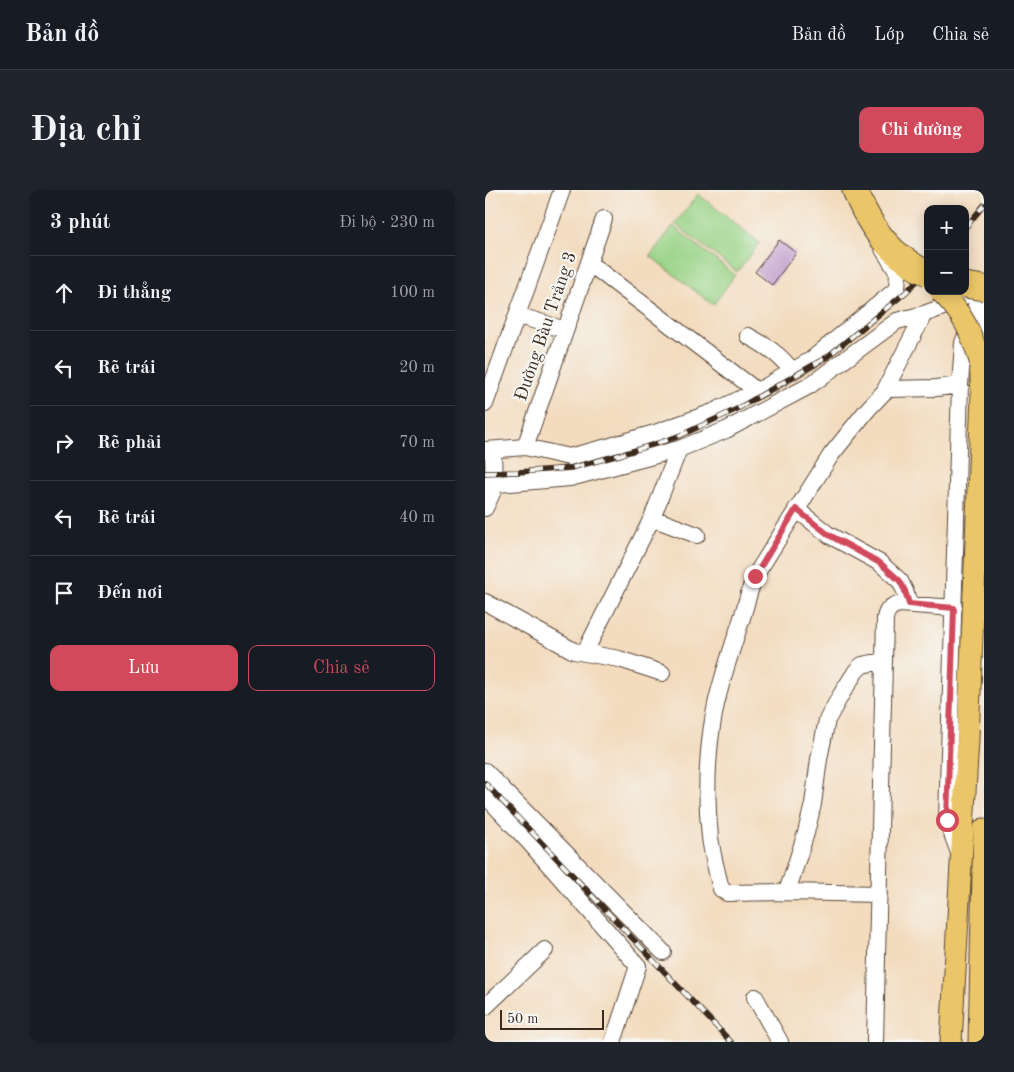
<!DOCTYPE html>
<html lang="vi">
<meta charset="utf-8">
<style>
body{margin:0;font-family:"Old Standard TT",serif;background:#20242c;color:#f1f3f6}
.controls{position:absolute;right:15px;top:15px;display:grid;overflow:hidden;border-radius:10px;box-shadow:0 2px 12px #0003}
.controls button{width:45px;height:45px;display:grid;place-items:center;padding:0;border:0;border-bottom:1px solid #363941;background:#171b24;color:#f1f3f6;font:25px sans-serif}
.scale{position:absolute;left:15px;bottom:12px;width:104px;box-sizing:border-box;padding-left:5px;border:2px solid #3b2a1e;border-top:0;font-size:14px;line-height:18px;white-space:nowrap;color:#3b2a1e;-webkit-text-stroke:4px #f6f6f2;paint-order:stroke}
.stop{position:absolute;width:15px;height:15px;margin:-11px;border:4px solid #d1495b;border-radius:50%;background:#fff}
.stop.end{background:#d1495b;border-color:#fff;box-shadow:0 1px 5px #0008}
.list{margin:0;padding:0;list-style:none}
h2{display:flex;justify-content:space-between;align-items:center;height:65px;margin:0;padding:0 20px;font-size:21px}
h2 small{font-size:16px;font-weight:400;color:#9ea1a6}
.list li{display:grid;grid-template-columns:32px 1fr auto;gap:15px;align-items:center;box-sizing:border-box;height:75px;padding:0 20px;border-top:1px solid #363941}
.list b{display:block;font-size:19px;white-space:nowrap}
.list em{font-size:16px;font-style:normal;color:#9ea1a6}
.actions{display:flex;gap:10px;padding:15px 20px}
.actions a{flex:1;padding:11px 0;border:1px solid #d1495b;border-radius:10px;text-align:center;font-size:18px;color:#d1495b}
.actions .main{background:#d1495b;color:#fff}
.icon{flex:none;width:28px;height:28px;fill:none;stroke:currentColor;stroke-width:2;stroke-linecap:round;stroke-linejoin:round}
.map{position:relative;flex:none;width:499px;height:852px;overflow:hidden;border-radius:10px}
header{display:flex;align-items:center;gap:30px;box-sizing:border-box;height:70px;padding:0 25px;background:#171b24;border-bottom:1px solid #363941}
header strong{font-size:24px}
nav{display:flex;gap:28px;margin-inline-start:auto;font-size:18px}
.intro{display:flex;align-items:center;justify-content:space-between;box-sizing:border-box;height:120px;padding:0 30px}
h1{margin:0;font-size:35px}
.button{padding:12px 22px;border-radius:10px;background:#d1495b;color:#fff;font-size:18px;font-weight:700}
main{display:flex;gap:30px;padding:0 30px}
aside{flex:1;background:#171b24;border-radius:10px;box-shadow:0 2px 12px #0003}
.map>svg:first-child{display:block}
</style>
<header>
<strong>Bản đồ</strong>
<nav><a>Bản đồ</a><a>Lớp</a><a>Chia sẻ</a></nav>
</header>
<div class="intro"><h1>Địa chỉ</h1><a class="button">Chỉ đường</a></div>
<main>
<aside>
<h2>3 phút<small>Đi bộ · 230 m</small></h2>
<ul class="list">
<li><svg class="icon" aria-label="ahead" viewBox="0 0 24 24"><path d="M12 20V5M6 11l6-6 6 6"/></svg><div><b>Đi thẳng</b></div><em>100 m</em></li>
<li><svg class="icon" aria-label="left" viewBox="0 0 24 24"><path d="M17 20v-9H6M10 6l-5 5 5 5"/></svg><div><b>Rẽ trái</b></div><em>20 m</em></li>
<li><svg class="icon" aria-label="right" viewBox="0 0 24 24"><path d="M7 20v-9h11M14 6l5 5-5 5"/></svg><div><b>Rẽ phải</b></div><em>70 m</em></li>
<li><svg class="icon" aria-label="left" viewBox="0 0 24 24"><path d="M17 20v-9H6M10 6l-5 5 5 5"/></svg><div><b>Rẽ trái</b></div><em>40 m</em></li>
<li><svg class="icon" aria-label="arrive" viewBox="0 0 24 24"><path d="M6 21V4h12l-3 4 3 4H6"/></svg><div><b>Đến nơi</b></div></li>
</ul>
<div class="actions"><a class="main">Lưu</a><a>Chia sẻ</a></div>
</aside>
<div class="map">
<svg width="499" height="852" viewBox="0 0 499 852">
<rect width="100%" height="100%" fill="#f6f6f2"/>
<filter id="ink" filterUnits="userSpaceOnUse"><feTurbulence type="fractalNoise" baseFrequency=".02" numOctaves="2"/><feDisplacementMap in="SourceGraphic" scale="10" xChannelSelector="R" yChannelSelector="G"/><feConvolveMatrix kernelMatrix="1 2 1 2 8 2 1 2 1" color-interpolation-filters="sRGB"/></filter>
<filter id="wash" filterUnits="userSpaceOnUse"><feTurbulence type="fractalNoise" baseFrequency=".0096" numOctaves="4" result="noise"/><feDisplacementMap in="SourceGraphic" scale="20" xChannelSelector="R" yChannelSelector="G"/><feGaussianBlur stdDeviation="1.12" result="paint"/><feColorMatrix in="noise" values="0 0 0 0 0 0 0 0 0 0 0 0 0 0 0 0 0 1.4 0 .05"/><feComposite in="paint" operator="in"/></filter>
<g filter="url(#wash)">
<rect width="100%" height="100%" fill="#f3dbbe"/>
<path fill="#99d386" stroke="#6a7e52" d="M213,4L275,53L252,82L190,34Z
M188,36L250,85L228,115L165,66Z"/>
<g id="blocks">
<path fill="#bd99cb" d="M294,50L311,63L287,95L270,82Z"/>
</g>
</g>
<g filter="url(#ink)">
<use href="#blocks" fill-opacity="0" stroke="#574536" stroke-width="1"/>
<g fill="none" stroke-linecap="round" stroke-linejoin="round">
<g stroke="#574536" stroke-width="18">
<path id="minor" d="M104,73L272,201
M495,114L494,127L499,141
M32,125L80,140
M263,146C280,155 296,165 307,181
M399,202L439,124L458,117L497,97
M0,214L77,0
M40,257L119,29
M0,260L40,257L84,267L126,256L170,243L228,222L282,196L326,170L412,99L413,83L398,59
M0,295L85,288L194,259L241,240L324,196L412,131L439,124
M0,318L9,299L8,260
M311,319L344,345L395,373L415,391L420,401L424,414
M167,328L212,345
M0,412L89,461L134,469L177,483
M100,462L167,328L194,259
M0,581L178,762
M0,605L44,652L153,776L128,852
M474,663L462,630L475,195L478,153L491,116L499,102
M302,702L321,643L328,614L334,569L342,530L357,503L371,481L377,475L387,473H398
M394,704L302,702L242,703L236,699C232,682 227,664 225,647C220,604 222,552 232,510C238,485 246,461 254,437C260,420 263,403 270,386L346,265L383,219L399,202L404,199L451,198L475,195
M270,807L295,852
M0,817L60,760
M390,852L400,428C402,419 407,415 415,414L469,418"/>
</g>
<g stroke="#574536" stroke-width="23">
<path id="major" d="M466,852L483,549L497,204L495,171
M494,852L499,639"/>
</g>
<g stroke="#574536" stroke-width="27">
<path id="highway" d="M370,0C379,23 391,45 410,62C417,68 425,73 432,78"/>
</g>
<use href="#minor" stroke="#fff" stroke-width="16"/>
<use href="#major" stroke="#ebc669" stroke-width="21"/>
<use href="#highway" stroke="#ebc669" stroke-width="25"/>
<g stroke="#3b2a1e" stroke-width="5.5">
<path id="rail" d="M480,38L499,15
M0,283L33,282L86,278L138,264L192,247L252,219L342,167L420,103L443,80
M0,593L246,852"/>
</g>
<use href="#rail" stroke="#f6f6f2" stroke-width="4" stroke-dasharray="11" stroke-linecap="butt"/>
<g stroke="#574536" stroke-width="23" stroke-linecap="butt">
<path id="major-bridge" d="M455,101C478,123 486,142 495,171"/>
</g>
<g stroke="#574536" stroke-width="27" stroke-linecap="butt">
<path id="highway-bridge" d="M432,78L443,83
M480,95L499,98"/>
</g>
<use href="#major-bridge" stroke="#ebc669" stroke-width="21"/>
<use href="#highway-bridge" stroke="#ebc669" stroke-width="25"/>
</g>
</g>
<g fill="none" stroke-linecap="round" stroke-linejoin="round" filter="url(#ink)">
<path stroke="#d1495b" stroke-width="6" d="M270,386L311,319L344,345L395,373L415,391L420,401L424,414L469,418L462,630"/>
</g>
<g text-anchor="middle" stroke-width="4.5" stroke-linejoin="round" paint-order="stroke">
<g font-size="18" fill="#3b2a1e" stroke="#f6f6f2">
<text transform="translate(60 136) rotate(-71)" y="6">Đường Bàu Trảng 3</text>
</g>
</g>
</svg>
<div class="controls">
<button>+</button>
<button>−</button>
</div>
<div class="scale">50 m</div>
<div class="stop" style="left:462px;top:630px"></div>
<div class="stop end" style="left:270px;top:386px"></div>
</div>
</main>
